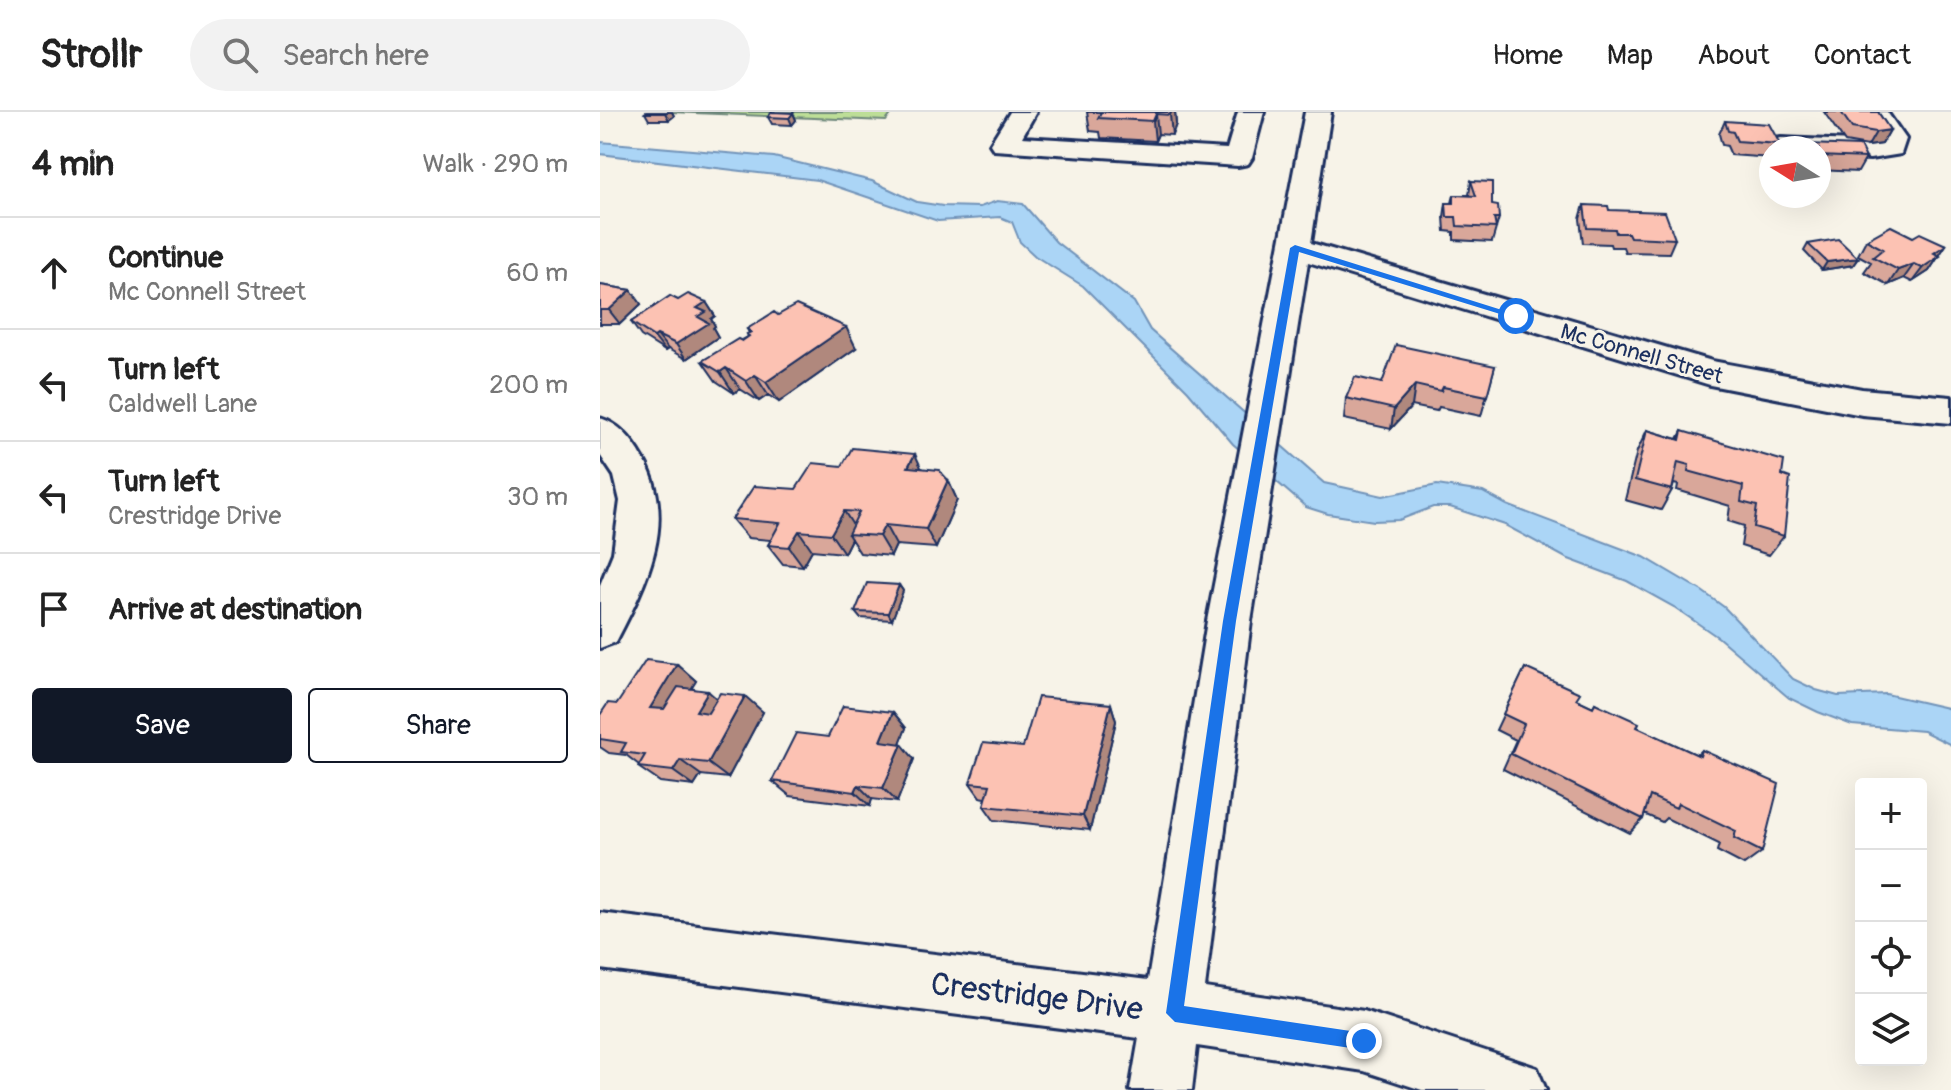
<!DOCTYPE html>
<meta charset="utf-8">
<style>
body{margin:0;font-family:Pangolin,sans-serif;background:#f2f2f2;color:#222}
.controls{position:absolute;right:24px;bottom:24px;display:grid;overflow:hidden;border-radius:8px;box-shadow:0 8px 32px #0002}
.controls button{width:72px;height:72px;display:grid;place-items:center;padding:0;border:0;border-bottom:2px solid #e0e0e0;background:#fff;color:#222;font:40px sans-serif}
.compass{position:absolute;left:1159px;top:24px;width:72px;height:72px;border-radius:50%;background:#fff;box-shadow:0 8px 32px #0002;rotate:281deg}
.stop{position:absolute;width:24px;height:24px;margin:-18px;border:6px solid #1a73e8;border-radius:50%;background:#fff}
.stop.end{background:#1a73e8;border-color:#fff;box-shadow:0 2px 8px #0008}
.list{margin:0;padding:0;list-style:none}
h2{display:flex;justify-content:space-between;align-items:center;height:104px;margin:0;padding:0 32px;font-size:34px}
h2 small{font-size:26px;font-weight:400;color:#767676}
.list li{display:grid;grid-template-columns:52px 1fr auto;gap:24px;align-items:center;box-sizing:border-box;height:112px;padding:0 32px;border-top:2px solid #e0e0e0}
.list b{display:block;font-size:30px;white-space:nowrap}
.list p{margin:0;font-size:26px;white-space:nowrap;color:#767676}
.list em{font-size:26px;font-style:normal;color:#767676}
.actions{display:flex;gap:16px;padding:24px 32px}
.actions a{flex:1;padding:18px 0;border:2px solid #111827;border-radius:8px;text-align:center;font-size:28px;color:#111827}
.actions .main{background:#111827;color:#fff}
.icon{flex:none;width:44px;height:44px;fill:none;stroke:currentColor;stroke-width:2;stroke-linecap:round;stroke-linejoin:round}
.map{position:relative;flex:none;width:1351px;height:978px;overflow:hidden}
header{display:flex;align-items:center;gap:48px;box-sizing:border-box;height:112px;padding:0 40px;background:#fff;border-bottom:2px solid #e0e0e0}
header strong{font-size:38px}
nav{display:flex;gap:44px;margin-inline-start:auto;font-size:28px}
.search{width:560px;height:72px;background:#f2f2f2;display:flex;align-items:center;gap:20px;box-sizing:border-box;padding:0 28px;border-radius:44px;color:#767676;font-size:30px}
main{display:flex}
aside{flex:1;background:#fff}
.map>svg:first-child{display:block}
</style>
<header>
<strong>Strollr</strong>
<div class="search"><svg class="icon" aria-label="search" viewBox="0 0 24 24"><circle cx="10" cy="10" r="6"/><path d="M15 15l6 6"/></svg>Search here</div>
<nav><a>Home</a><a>Map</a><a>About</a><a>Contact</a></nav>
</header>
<main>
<aside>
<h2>4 min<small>Walk · 290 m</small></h2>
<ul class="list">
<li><svg class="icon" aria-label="ahead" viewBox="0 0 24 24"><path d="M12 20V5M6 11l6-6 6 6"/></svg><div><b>Continue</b><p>Mc Connell Street</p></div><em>60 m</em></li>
<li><svg class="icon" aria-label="left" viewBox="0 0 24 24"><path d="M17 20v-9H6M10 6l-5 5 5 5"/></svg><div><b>Turn left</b><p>Caldwell Lane</p></div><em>200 m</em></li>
<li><svg class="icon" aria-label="left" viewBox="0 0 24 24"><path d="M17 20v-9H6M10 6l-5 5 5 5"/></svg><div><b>Turn left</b><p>Crestridge Drive</p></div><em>30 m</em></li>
<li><svg class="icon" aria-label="arrive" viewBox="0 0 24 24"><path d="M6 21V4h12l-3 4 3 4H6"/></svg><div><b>Arrive at destination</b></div></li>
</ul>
<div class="actions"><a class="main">Save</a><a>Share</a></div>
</aside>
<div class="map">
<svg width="1351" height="978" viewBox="0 0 1351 978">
<rect width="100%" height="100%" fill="#f7f3e8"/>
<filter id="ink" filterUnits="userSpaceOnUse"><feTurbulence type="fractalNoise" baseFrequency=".0125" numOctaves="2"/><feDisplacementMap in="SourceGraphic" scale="16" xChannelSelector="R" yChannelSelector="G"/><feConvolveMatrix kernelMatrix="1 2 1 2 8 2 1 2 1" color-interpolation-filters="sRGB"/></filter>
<g filter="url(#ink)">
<path fill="#bdde97" stroke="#6c867a" stroke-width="2" d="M70,0H293L286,9Z"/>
<path fill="#abd5f6" stroke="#7193b9" stroke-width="2" d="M0,30L174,45L272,69L317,90L343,94L380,95L397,89L423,92L456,130L534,190L550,218L724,371L783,384L837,373L883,380L907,393L1044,445L1102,479L1124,495L1193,567L1216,578L1238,584L1286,582L1347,596L1351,599V633L1323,619L1252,613L1218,600L1189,586L1119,526L1074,495L1027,469L966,446L905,413L850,395H833L799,408L774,409L728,402L706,395L633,332L588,279L483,174L435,144L420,130L412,110L400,105L338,109L217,68L0,42Z"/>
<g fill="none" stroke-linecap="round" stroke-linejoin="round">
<g stroke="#1b2f5e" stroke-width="6">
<path id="minor" d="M410,0H436L422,25L627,37L638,0H664L652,46L648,52L638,54L394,38L390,32Z
M705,0H731L711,131L1112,249L1262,277L1351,285V311L1262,303L1110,273L708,150L651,509L605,876L764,899L937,956L946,978H822L764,959L597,934L592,978H530L539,926L0,857V801L548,868L607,509Z
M1261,0H1287L1306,27L1301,42L1270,47L1219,44V36H1171V40L1167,34L1171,28L1181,26L1278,30Z
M0,306C20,312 33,328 43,346C79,409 46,472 16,530L0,536V473L13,441L20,389L14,364L0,343Z"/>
</g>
<use href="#minor" fill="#f7f3e8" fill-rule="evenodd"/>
</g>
<path fill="#d9a79a" stroke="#1b2f5e" stroke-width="2" d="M72,0L74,4L69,8H49L45,1Z
M487,0H575L576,12L572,23L558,22L555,29L501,26L500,20L490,19Z
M1224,0H1278L1290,18L1282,32L1268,34L1245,30Z
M193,1L196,8L192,13L172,12L168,5Z
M1125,9L1180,32L1178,36H1171V46L1131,43L1127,34L1122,33L1119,22Z
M1207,32L1266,46L1258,60L1219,58V36H1205Z
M871,69L892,93L899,106L892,130L854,128V120L845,119L844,105L846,91H852L854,83H869Z
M984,93L1009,98L1075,127L1069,141L1025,140L1023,135H1011L1010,132L983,131L980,107Z
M1313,125L1346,133L1329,159L1312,170L1304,166L1288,173L1264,160L1271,150L1258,143L1266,128Z
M1208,132L1258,146L1253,153L1222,158L1204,139Z
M0,173L31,178L41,192L20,212H0Z
M78,188L106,190L115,204L111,207L115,214L113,216L118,225L86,247L68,237L65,239L41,224L31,210Z
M178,203L256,236L179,290L168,283L159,289L140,277L134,281L116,269L102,249L148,225L147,222L149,221L147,217Z
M895,254L881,304L839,295L837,299L812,294L791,317L744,307L746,286L782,271Z
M1047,318L1078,327L1082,319L1182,363L1184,424L1169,443L1141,434L1144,414L1128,409L1130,394L1077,378L1078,373L1074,372L1072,378L1061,398L1025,388L1037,339Z
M242,354L322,356L348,368L357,388L336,436L296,433L291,444L260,441L251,427L244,441L212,438L203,454L183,452L168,433L171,428L148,426L132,407L196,377Z
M299,473L303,479L292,508L260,506L255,500Z
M77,552L96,569L91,576L117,586L163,600L128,666L101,663L94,674L60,670L38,655L39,653L26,643L9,641L0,635V627L17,592Z
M925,556L976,587L993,595L995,591L1037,615L1097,643L1102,638L1162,740L1144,753L1117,739L1119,732L1066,706L1062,710L1044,702L1043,707L1030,721L903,657L916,628L896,618Z
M511,592L516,609L490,718L394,708L384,694L386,686L380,685L370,671L423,635Z
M293,600L306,616L300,631L314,647L297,690L272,687L270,694L190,684L172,669L228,625Z"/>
<path fill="#b0887d" stroke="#1b2f5e" stroke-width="2" d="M67,0H72L74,4L69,8L65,1Z
M571,0H575L576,12L572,23L570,3Z
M193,1L196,8L192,13L189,6Z
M556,2L558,22L555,29L553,9Z
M1290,18L1282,32L1268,34L1276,20Z
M1346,133L1329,159L1312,170L1334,141Z
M1258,146L1253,153L1222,158L1227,150Z
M1314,152L1304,166L1288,173L1298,158Z
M31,178L41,192L20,212L9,198Z
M106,190L115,204L111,207L115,214L113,216L118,225L86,247L76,232L98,205L97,196Z
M246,215L256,236L179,290L166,270Z
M57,223L68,237L65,239L54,225Z
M126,256L140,277L134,281L120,260Z
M155,263L168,283L159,289L146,269Z
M815,273L812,294L791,317L794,297Z
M315,342L324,362L308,355Z
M348,368L357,388L336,436L326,417Z
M244,399L256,418L248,422L251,427L244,441L231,422Z
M285,413L296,433L291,444L279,424Z
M199,419L212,438L203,454L189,435Z
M299,473L303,479L292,508L288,501Z
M77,552L96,569L70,612L50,596Z
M108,579L126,595L115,615L96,599Z
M145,584L163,600L128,666L108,651Z
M511,592L516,609L490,718L483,704Z
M293,600L306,616L295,644L281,629Z
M302,632L314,647L297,690L283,676Z
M80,648L101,663L94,674L73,659Z
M258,673L272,687L270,694L255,680Z"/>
<path fill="#fcc2b3" stroke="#1b2f5e" stroke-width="2" d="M46,0H67L65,1H45Z
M172,0L193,1L189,6L168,5Z
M501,0H571L570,3L556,2L553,9L498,6Z
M1241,0H1278L1290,18L1276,20L1252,16Z
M1125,9L1169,12L1180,32L1137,29L1133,20L1128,19Z
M1207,32L1260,34L1266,46L1219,44V36H1209Z
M871,69L892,70V93L898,94L899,106H894L896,116L857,114L856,105H847L846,91H854V83L876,84Z
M984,93L1008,94L1009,98L1065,100L1075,127L1030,125L1028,121H1016L1015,117L987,116Z
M1291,114L1313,125L1320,121L1346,133L1334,141L1340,144L1322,156L1314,152L1298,158L1273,145L1283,137L1266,128Z
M1238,127L1258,146L1227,150L1208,132Z
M0,173L31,178L9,198H0Z
M88,182L106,190L97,196L106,200L98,205L109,211L76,232L57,223L54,225L31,210L70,184L78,188Z
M196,193L246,215L166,270L155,263L146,269L126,256L120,260L102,249L138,227L142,229L149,224L147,222L151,220L147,217L174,200L178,203Z
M796,233L895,254L887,284L843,275L841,279L815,273L794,297L746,286L755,265L782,271Z
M1047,318L1080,328L1082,319L1184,349L1182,363L1190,366L1184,424L1154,415L1157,394L1141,390L1143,374L1088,359L1089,353L1078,350L1072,378L1035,368Z
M252,336L315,342L308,355L339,358L348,368L326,417L285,413L279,424L248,422L259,400L244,399L231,422L199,419L189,435L168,433L180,411L132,407L154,374L196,377L213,351L242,354Z
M267,471L299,473L288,501L255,500Z
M46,548L77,552L50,596L64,597L78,575L108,579L96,599L108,601L120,581L145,584L108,651L80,648L73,659L38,655L45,643L21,640L26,631L0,627V603L8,591L17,592Z
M925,556L980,581L976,587L993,595L995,591L1039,611L1037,615L1100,644L1102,638L1179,672L1162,740L1134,726L1136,719L1078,691L1076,696L1050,684L1043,707L911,642L924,612L903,602Z
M438,585L511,592L483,704L384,694L390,673L370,671L383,631L423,635Z
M243,594L293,600L281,629L302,632L283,676L258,673L255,680L172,669L196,621L228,625Z"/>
</g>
<path fill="#1a73e8" d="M695,133L921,204L913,206L699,140L636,509L584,894L764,921L773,929L764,938L575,910L566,901L623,509L690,136Z"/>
<g text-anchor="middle" stroke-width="6" stroke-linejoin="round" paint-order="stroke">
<g font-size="22" fill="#1b2f5e" stroke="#f7f3e8">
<text transform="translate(1042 241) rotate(16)" y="8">Mc Connell Street</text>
</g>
<g font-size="32" fill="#1b2f5e" stroke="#f7f3e8">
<text transform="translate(437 884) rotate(7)" y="11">Crestridge Drive</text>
</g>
</g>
</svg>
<div class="controls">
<button>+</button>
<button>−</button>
<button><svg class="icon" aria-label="locate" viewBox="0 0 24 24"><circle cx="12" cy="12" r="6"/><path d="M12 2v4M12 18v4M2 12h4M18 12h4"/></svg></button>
<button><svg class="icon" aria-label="layers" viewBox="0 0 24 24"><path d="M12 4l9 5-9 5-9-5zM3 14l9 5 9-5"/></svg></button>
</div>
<svg class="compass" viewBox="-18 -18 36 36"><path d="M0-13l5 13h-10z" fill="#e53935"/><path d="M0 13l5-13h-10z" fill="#767676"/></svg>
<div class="stop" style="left:916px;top:204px"></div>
<div class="stop end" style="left:764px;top:929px"></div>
</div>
</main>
